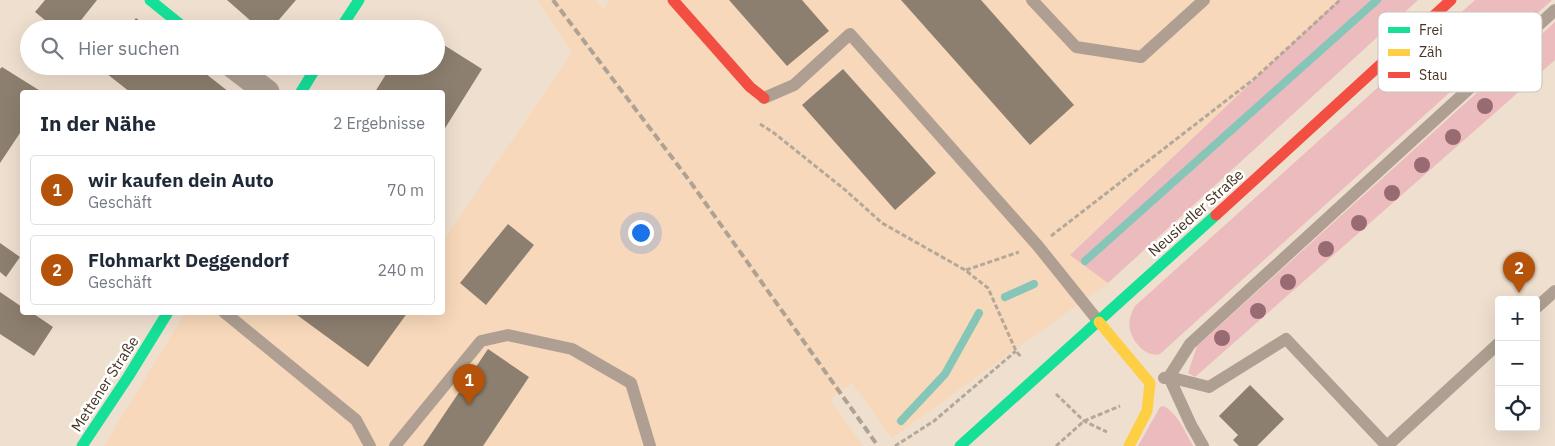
<!DOCTYPE html>
<html lang="de">
<meta charset="utf-8">
<style>
body{margin:0;font-family:"IBM Plex Sans",sans-serif;background:#f2f2f3;color:#1f2937}
.controls{position:absolute;right:15px;bottom:15px;display:grid;overflow:hidden;border-radius:5px;box-shadow:0 5px 20px #0002}
.controls button{width:45px;height:45px;display:grid;place-items:center;padding:0;border:0;border-bottom:1px solid #e0e1e3;background:#fff;color:#1f2937;font:25px sans-serif}
.you{position:absolute;left:640px;top:232px;width:18px;height:18px;margin:-12px;border:4px solid #fff;border-radius:50%;background:#1a73e8;box-shadow:0 0 0 8px #1a73e833}
.badge{display:grid;place-items:center;width:32px;height:32px;border-radius:50%;background:#b45309;color:#fff;font-size:16px;font-weight:700}
.pin{position:absolute;translate:-50% -41px;filter:drop-shadow(0 1px 2px #0008)}
.pin::after{content:'';position:absolute;top:26px;width:18px;height:15px;background:inherit;clip-path:polygon(0 0,100% 0,50% 100%)}
.list{margin:0;padding:0;list-style:none}
h2{display:flex;justify-content:space-between;align-items:center;height:65px;margin:0;padding:0 20px;font-size:21px}
h2 small{font-size:16px;font-weight:400;color:#747a83}
.list li{display:grid;grid-template-columns:32px 1fr auto;gap:15px;align-items:center;box-sizing:border-box;height:70px;margin:0 10px 10px;padding:0 10px;border:1px solid #e0e1e3;border-radius:5px}
.list b{display:block;font-size:19px;white-space:nowrap}
.list p{margin:0;font-size:16px;white-space:nowrap;color:#747a83}
.list em{font-size:16px;font-style:normal;color:#747a83}
.icon{flex:none;width:28px;height:28px;fill:none;stroke:currentColor;stroke-width:2;stroke-linecap:round;stroke-linejoin:round}
.map{position:relative;flex:none;width:1555px;height:446px;overflow:hidden}
.search{position:absolute;background:#fff;box-shadow:0 5px 20px #0002;left:20px;top:20px;width:425px;height:55px;display:flex;align-items:center;gap:12px;box-sizing:border-box;padding:0 18px;border-radius:28px;color:#747a83;font-size:19px}
.panel{position:absolute;background:#fff;box-shadow:0 5px 20px #0002;left:20px;top:90px;width:425px;height:225px;border-radius:5px}
.map>svg:first-child{display:block}
</style>
<div class="map">
<svg width="1555" height="446" viewBox="0 0 1555 446">
<rect width="100%" height="100%" fill="#efdfcf"/>
<path fill="#f7d8ba" d="M538,0H596L603,9L610,0H1338L1070,254L1108,283L892,438L852,383L830,399L863,446H104L185,313L442,312L443,241L572,53Z"/>
<path fill="#ebbbbd" d="M1338,0H1418L1108,283L1070,255Z
M1475,0H1552L1160,354C1146,358 1133,342 1130,330C1128,322 1131,313 1135,306Z
M1555,22V60L1195,377L1188,373L1197,346Z
M1164,406C1178,414 1185,432 1193,446H1138L1160,407Z"/>
<g fill="none" stroke-linecap="round" stroke-linejoin="round">
<path stroke="#86c6b9" stroke-width="8" d="M1085,261L1377,0
M1005,297L1034,284
M901,421L945,374L979,313"/>
</g>
<path fill="#8d7f6f" d="M45,0H97L74,29H56L35,12Z
M227,0H296L271,29H260Z
M729,0H802L829,31L787,66Z
M901,0H981L1074,105L1030,145Z
M136,18L149,29H127Z
M436,40L482,69L442,133V92H375L391,66H436Z
M97,66H196L229,92H130Z
M2,67L42,92H22V130L0,163V69Z
M843,69L936,173L895,210L802,105Z
M508,224L534,245L486,305L460,283Z
M0,243L20,257L6,277L0,272Z
M0,292L22,307V312H31L53,327L34,356L0,334Z
M293,312H408L368,367Z
M488,349L529,377L483,446H423Z
M1250,385L1284,419L1257,446H1239L1233,440L1238,435L1219,416Z"/>
<g fill="none" stroke-linecap="round" stroke-linejoin="round">
<path stroke="#b4a89a" stroke-width="3" stroke-dasharray="5 2.5" stroke-linecap="butt" d="M760,124L774,133L844,189L882,223L965,270L988,288L1016,351L1021,357
M1051,236L1254,79L1340,0
M966,270L1019,252
M1056,394L1084,421L1107,432
M895,446L934,421L1016,351
M1056,446L1084,421L1120,406"/>
<path stroke="#ae9f92" stroke-width="12" d="M1032,0L1076,47L1141,57L1204,0
M764,98L794,85L850,34L1038,246L1099,322
M1536,308L1555,291
M224,312L356,420L370,446
M1164,378L1169,377L1209,387L1286,339L1387,446L1499,343
M395,446L481,341L508,335L572,349L631,383L650,446
M1203,446L1191,425L1169,377L1190,344L1555,10"/>
<path stroke="#ae9f92" stroke-width="25" d="M233,66L267,92"/>
<path stroke="#16e098" stroke-width="11" d="M150,0L186,29
M340,29L359,0
M301,92L317,66
M82,446L128,377L168,312
M960,446L1216,215"/>
<path stroke="#ffcf43" stroke-width="11" d="M1099,322L1150,383L1147,411L1129,446"/>
<path stroke="#f24e42" stroke-width="11" d="M673,0L750,87L764,98
M1216,215L1451,0"/>
<path stroke="#aea295" stroke-width="4" stroke-dasharray="8 4" stroke-linecap="butt" d="M553,0L689,180L878,446"/>
</g>
<g fill="#986a71">
<circle cx="1485" cy="106" r="8"/>
<circle cx="1453" cy="137" r="8"/>
<circle cx="1422" cy="165" r="8"/>
<circle cx="1392" cy="193" r="8"/>
<circle cx="1359" cy="223" r="8"/>
<circle cx="1326" cy="249" r="8"/>
<circle cx="1288" cy="282" r="8"/>
<circle cx="1258" cy="311" r="8"/>
<circle cx="1222" cy="338" r="8"/>
</g>
<g text-anchor="middle" stroke-width="5" stroke-linejoin="round" paint-order="stroke">
<g font-size="15" fill="#483421" stroke="#fff">
<text transform="translate(1196 213) rotate(-42)" y="5">Neusiedler Straße</text>
<text transform="translate(105 384) rotate(-57)" y="5">Mettener Straße</text>
</g>
</g>
<rect x="1378" y="12" width="164" height="80" rx="8" fill="#fff" stroke="#c8c2bc" stroke-width="1"/>
<rect x="1388" y="27" width="22" height="6" fill="#16e098"/>
<rect x="1388" y="49" width="22" height="7" fill="#ffcf43"/>
<rect x="1388" y="72" width="22" height="6" fill="#f24e42"/>
<g font-size="14" fill="#483421">
<text x="1419" y="35">Frei</text>
<text x="1419" y="57">Zäh</text>
<text x="1419" y="80">Stau</text>
</g>
</svg>
<div class="controls">
<button>+</button>
<button>−</button>
<button><svg class="icon" aria-label="locate" viewBox="0 0 24 24"><circle cx="12" cy="12" r="6"/><path d="M12 2v4M12 18v4M2 12h4M18 12h4"/></svg></button>
</div>
<div class="you"></div>
<div class="pin badge" style="left:469px;top:405px">1</div>
<div class="pin badge" style="left:1519px;top:293px">2</div>
<div class="search"><svg class="icon" aria-label="search" viewBox="0 0 24 24"><circle cx="10" cy="10" r="6"/><path d="M15 15l6 6"/></svg>Hier suchen</div>
<section class="panel">
<h2>In der Nähe<small>2 Ergebnisse</small></h2>
<ul class="list">
<li><span class="badge">1</span><div><b>wir kaufen dein Auto</b><p>Geschäft</p></div><em>70 m</em></li>
<li><span class="badge">2</span><div><b>Flohmarkt Deggendorf</b><p>Geschäft</p></div><em>240 m</em></li>
</ul>
</section>
</div>
